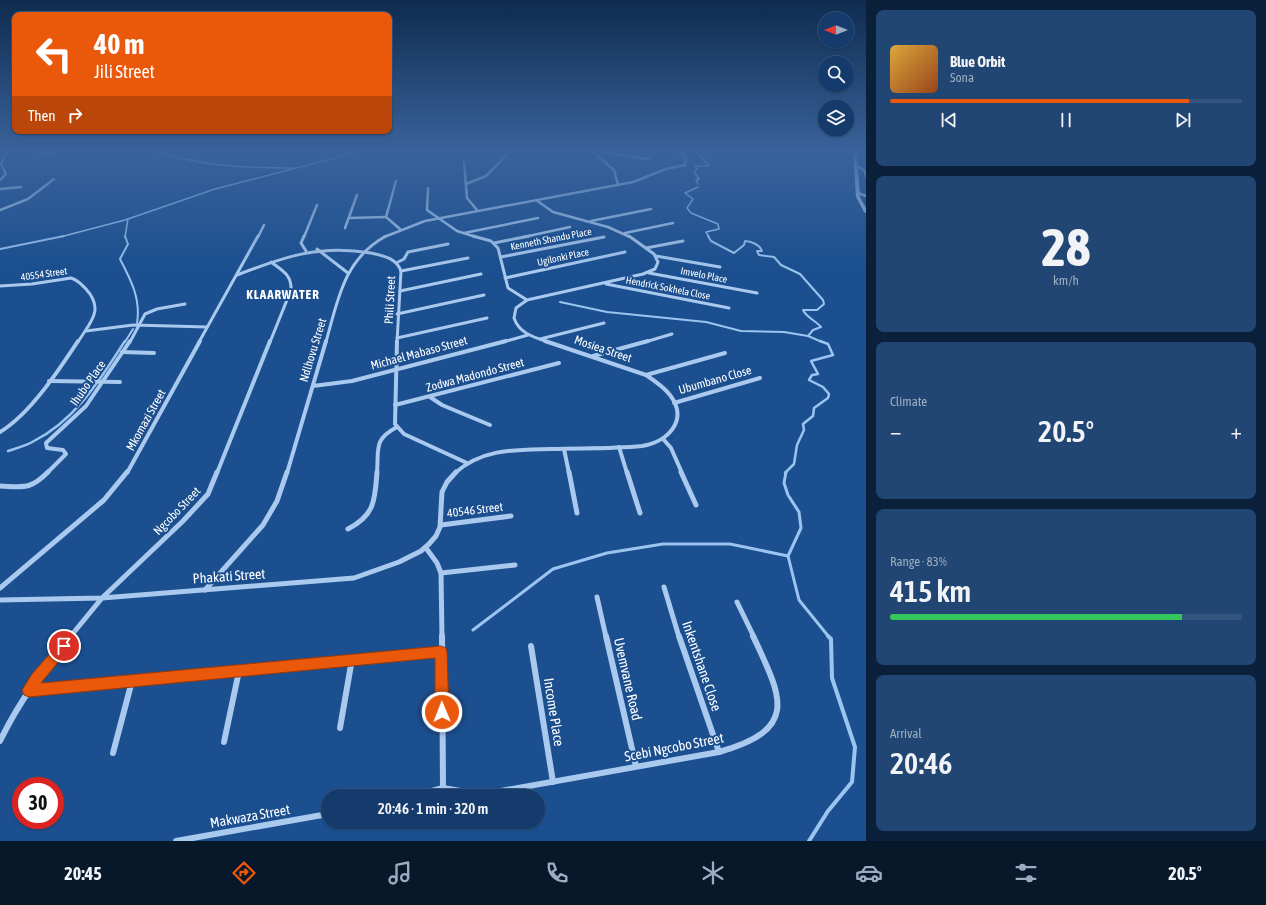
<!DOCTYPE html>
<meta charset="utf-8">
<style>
body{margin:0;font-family:"Asap Condensed",sans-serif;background:#214673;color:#f1f3f6;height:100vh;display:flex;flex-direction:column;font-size:15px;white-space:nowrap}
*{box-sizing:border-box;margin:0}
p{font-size:13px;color:#9dadc1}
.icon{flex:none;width:22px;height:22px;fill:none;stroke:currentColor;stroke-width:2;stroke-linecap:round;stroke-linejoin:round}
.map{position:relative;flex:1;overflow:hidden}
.panel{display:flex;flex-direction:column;gap:10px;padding:10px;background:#0b203b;width:400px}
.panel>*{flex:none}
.top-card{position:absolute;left:12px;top:12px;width:380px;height:122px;border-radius:8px;box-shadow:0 1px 3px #0004,0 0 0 1px #33557e;background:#ea580c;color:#fff;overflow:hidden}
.needle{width:26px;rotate:270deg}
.fabs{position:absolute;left:818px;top:12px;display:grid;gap:8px}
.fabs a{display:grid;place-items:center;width:36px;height:36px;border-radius:50%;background:#143b6b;box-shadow:0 1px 3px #0004,0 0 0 1px #33557e;font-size:20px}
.speed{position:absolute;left:12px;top:777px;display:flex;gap:8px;font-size:20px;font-weight:700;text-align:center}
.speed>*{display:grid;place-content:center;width:52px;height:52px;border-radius:50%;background:#143b6b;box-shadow:0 1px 3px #0004,0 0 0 1px #33557e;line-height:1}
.speed .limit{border:6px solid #d22;background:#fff;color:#111}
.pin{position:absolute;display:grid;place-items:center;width:34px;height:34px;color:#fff;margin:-17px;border:2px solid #fff;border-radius:50%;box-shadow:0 1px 4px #0007}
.me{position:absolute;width:44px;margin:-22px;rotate:359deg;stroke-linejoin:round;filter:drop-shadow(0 0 3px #0008)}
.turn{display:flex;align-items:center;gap:14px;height:84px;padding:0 16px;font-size:18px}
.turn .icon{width:52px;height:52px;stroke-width:2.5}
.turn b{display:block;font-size:28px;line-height:34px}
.then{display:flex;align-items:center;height:38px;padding:0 16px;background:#0003;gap:8px;font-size:15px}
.big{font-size:30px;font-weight:600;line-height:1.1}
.panel .card{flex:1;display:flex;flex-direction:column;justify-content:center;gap:6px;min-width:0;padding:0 14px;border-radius:8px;background:#214673}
.panel .dial{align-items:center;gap:0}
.dial b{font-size:52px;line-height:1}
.song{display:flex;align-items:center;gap:12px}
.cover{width:48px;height:48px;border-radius:6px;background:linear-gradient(135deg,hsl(40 70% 55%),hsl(20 70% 35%))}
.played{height:4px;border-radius:2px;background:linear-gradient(90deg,#ea580c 85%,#33557e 85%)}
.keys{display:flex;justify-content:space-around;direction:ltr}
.heat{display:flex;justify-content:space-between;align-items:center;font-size:22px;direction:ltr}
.charge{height:6px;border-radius:3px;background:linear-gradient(90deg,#34c759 83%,#33557e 0)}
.trip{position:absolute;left:321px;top:789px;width:224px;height:40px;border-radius:20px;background:#143b6b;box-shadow:0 1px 3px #0004,0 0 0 1px #33557e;font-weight:600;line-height:40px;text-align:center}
.tabs{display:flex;height:64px;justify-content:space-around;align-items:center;background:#08182b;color:#9dadc1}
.tabs .icon{width:28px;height:28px}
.tabs .selected{color:#ea580c}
.tabs b{font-size:18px;color:#f1f3f6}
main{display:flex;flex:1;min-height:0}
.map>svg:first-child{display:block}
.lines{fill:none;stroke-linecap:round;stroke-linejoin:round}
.stream-far4{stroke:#9cc4f0;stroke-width:1.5}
.stream-far3{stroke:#9cc4f0;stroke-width:2}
.stream-far2{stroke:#9cc4f0;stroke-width:2.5}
.stream-far1{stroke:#9cc4f0;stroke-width:3}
.stream{stroke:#9cc4f0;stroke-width:4}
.minor-far4{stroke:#a9c9ee;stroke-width:2.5}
.minor-far3{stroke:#a9c9ee;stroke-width:3}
.minor-far2{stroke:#a9c9ee;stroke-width:4}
.minor-far1{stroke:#a9c9ee;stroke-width:5}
.minor{stroke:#a9c9ee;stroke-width:6}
.tertiary{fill:#a9c9ee;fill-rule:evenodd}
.route{fill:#ea580c;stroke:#983908}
.labels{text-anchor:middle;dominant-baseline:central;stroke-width:4;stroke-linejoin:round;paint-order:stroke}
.far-street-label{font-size:10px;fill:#fff;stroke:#1b4f8f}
.street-label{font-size:12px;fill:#fff;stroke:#1b4f8f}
.far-district-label{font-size:13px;font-weight:bold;letter-spacing:1px;fill:#fff;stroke:#1b4f8f}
.near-street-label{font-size:14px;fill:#fff;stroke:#1b4f8f}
</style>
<main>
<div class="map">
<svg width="866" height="841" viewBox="0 0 866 841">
<rect width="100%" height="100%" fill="#1b4f8f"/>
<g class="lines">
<g class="stream-far4">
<path d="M157,152c45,14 89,16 136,16"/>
<polyline points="697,152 709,166 695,166 697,169 694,172 699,179 696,180 698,184"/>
<polyline points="698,187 685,193 693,199 687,208 691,213 718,224 719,229 706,232 709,237"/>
<polyline points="60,237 125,220 215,189 358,152"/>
<polyline points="125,237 128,219"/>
</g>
<g class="stream-far3">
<path d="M125,236l3,8 -8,15c11,21 21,40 17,64"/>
<path d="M708,236l3,5 23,12 10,-8 1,-4c6,0 15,4 17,10h-5l2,4 15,2 7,8 19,9 23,26 1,4 -7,6h-14c3,7 13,11 18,17l-8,3 -5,6 14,6"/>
<polyline points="0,249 64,236"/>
<polyline points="560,302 607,312 706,322 741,331 784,332 808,336"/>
<polyline points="125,342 133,329"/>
</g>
<g class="stream-far2">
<path d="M8,451c9,-3 18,-5 26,-10 42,-21 66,-62 91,-100"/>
<polyline points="785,473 794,464 797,445 804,430 803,424 813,416 814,408 828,398 829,394 823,387 809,380 812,375 818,374 811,361 833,355 828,344 820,341"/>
</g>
<g class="stream-far1">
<polyline points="786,472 784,483 788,495 799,512 801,528 788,556 799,600 829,637"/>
<polyline points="473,630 553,569 607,553 663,544 730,544 788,556"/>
</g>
<polyline class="stream" points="809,841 828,811 852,782 855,747 832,678 831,639 828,636"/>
<g class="minor-far4">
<polyline points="593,152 614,170 618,185"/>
<polyline points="602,152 649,159"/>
<polyline points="38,154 55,152"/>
<polyline points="464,162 467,198 477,210"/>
<polyline points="855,165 865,171 866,176"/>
<polyline points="0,180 6,174 1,164 6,152"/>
<polyline points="396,181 386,217 400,229"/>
<polyline points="466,184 486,176 510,152"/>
<polyline points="428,188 427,210 457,231 476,237"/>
<polyline points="0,189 21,187"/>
<polyline points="858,193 866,196"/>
<polyline points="536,200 553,212 608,227 630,237"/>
<polyline points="0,210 28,199 54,179"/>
<polyline points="349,218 386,217"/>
<polyline points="591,221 651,209"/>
<polyline points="345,228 357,195"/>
<polyline points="464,233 538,218"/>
<polyline points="625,233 673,223"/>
<polyline points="258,237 264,225"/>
<polyline points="304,237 317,205"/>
<polyline points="384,237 425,221 633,182 666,169 685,165 686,158 680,152"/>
<polyline points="524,237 570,227"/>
</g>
<g class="minor-far3">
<polyline points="304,236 301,243 306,251"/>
<polyline points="473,236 491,241 498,248 508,288 527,300"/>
<polyline points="494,243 529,236"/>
<polyline points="646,248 683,241"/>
<polyline points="317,249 348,273"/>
<polyline points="656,256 720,267"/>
<polyline points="501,257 604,237"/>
<polyline points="398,262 404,259 408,252 448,244"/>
<polyline points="401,271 468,258"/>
<polyline points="649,273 757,293"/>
<path d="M237,275c47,-18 83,-31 134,-22 13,3 25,5 30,18l-4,71"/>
<polyline points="505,278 625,252"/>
<polyline points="606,284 729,308"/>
<path d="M0,286l32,-2 39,-6c7,2 10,6 15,11 19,21 4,33 -8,53"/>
<polyline points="400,291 481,274"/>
<polyline points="397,314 484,295"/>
<polyline points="86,331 133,325 207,327"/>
<polyline points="397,338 487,318"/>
<polyline points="540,339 604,323"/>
<polyline points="130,342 145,314 157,309 185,304"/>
<polyline points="199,342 258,236"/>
<path d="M270,342l21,-52c1,-15 -9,-20 -20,-28"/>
<path d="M326,342c12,-43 18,-83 60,-106"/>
<polyline points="503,342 528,335"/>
<path d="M548,342c-15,-5 -29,-9 -34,-24l2,-10 11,-8 116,-26 12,-5 3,-7 -4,-8 -25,-18"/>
<polyline points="645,342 672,334"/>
</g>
<g class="minor-far2">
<polyline points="397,341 395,424 404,434 467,463"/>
<polyline points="122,352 154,353"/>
<polyline points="593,356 648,341"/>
<polyline points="646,375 725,353"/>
<polyline points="49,381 120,382"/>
<polyline points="313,386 352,381 506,341"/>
<polyline points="430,397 442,405 490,425"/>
<polyline points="674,403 760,378"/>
<polyline points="395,405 559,363"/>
<path d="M0,432c30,-18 59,-62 78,-91"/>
<polyline points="664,440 671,448 682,473"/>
<polyline points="619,447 627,473"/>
<polyline points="564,449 569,473"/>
<polyline points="47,473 66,454 63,450 47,448 46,443 86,406 130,341"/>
<polyline points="127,473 200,341"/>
<polyline points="217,473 270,341"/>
<polyline points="287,473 326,341"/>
<path d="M377,473c2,-25 -4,-33 20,-46"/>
<path d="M455,473c28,-25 61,-23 96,-24 30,-1 61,0 91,-3 26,-4 47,-26 28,-51 -6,-8 -15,-14 -24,-20l-101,-34"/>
</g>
<g class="minor-far1">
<polyline points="569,472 577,513"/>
<polyline points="627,472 640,513"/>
<polyline points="681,472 696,505"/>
<path d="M0,486c24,1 30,4 48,-14"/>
<polyline points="441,525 511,516"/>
<path d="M348,529c27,-14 27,-29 29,-57"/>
<polyline points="426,548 437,563 441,573 442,637"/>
<polyline points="441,573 515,565"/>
<polyline points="664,587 679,637"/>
<polyline points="0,588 104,500 127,472"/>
<polyline points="205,590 263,525 277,501 287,472"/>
<polyline points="597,597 606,637"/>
<polyline points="0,600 102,598 354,578 399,562 421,551 429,544 436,536 440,527 442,492 447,482 456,472"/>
<polyline points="737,602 754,637"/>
<polyline points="70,637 102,598 183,521 208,494 217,472"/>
</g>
<g class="minor">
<polyline points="442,636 443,788"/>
<polyline points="606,636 636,766"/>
<polyline points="679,636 719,752"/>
<polyline points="531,646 553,782"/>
<polyline points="29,690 441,652"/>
<polyline points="340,728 352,659"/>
<path d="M0,741c20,-41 42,-70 71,-105"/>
<polyline points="224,742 239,671"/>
<polyline points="113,753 132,681"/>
<path d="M413,796l30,-8 29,5h18l229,-41c81,-23 63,-54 34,-116"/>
<polyline points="176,841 328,814"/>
</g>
<polygon class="tertiary" points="853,152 857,152 860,197 866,208 866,213 864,212 856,197"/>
</g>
<linearGradient id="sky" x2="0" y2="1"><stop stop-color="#0f2b4f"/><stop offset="0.56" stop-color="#39639b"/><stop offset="1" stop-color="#39639b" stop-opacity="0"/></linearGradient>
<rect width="866" height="270" fill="url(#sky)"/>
<polygon class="route" points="64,640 69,642 71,646 69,649 41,683 441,646 446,648 447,652 449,712 447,717 442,719 437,717 435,712 435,658 29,697 24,695 22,690 32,674 60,642"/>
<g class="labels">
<g class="far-street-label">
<text transform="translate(551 239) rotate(-11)">Kenneth Shandu Place</text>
<text transform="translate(563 257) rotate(-12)">Ugilonki Place</text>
<text transform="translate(44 274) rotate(-8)">40554 Street</text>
<text transform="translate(704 275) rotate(11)">Imvelo Place</text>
<text transform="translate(668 288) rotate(11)">Hendrick Sokhela Close</text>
</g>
<g class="street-label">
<text transform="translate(390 300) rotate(-87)">Phili Street</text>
<text transform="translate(603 349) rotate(19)">Mosiea Street</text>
<text transform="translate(313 350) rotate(-73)">Ndlhovu Street</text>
<text transform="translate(419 353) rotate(-15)">Michael Mabaso Street</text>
<text transform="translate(475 375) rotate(-15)">Zodwa Madondo Street</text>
<text transform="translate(715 380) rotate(-16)">Ubumbano Close</text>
<text transform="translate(88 383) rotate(-55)">Ihubo Place</text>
<text transform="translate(146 420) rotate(-61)">Mkomazi Street</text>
<text transform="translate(475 510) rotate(-7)">40546 Street</text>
<text transform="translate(177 511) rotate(-46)">Ngcobo Street</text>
</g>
<g class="far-district-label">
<text x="283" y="294">KLAARWATER</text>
</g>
<g class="near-street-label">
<text transform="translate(229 576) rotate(-4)">Phakati Street</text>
<text transform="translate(702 666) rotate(71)">Inkentshane Close</text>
<text transform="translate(628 679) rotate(77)">Uvemvane Road</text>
<text transform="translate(554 712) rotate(81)">Income Place</text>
<text transform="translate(674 747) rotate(-11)">Scebi Ngcobo Street</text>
<text transform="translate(250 816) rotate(-10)">Makwaza Street</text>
</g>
</g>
</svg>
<div class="fabs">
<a><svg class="needle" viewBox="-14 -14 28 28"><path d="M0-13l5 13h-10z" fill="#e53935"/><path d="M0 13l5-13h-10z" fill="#9dadc1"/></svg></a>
<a><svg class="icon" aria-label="search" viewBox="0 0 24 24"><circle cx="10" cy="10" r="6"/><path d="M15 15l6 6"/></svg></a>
<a><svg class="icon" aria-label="layers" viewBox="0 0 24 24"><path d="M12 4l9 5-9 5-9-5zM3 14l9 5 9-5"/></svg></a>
</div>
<div class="speed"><div class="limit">30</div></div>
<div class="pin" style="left:64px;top:646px;background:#d93025"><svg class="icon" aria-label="arrive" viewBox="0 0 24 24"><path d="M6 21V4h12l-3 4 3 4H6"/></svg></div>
<svg class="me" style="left:442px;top:712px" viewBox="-20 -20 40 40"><circle r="17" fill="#ea580c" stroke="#fff" stroke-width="3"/><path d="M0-11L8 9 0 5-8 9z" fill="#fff"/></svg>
<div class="trip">20:46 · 1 min · 320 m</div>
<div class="top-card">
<div class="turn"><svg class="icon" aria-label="left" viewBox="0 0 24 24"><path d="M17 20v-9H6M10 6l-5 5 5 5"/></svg><div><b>40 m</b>Jili Street</div></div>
<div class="then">Then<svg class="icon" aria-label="right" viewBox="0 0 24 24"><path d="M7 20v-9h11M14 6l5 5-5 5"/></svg></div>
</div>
</div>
<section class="panel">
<div class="card">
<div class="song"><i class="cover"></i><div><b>Blue Orbit</b><p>Sona</p></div></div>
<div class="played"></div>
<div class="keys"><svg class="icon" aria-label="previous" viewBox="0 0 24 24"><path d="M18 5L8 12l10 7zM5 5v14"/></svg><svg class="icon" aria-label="pause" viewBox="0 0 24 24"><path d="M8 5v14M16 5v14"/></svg><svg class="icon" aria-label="next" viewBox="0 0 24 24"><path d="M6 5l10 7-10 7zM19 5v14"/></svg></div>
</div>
<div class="card dial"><b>28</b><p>km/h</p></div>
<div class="card"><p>Climate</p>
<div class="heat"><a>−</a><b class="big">20.5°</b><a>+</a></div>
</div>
<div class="card"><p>Range · 83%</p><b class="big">415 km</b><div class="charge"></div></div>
<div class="card"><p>Arrival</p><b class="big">20:46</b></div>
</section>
</main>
<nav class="tabs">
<b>20:45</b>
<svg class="icon selected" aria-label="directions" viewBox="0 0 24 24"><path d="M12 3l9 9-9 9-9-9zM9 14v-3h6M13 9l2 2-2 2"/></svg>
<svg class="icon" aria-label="music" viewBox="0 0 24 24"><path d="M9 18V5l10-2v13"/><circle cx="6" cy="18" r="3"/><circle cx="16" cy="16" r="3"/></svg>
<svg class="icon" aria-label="phone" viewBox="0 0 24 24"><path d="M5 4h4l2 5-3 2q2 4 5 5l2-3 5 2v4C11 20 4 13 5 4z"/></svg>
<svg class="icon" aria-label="climate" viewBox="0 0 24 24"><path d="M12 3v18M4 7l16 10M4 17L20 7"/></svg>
<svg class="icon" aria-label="car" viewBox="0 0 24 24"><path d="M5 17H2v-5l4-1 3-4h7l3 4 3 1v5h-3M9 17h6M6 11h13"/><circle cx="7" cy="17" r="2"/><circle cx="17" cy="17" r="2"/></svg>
<svg class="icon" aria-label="filters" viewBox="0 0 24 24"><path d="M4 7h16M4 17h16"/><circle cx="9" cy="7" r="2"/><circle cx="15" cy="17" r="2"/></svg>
<b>20.5°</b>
</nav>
